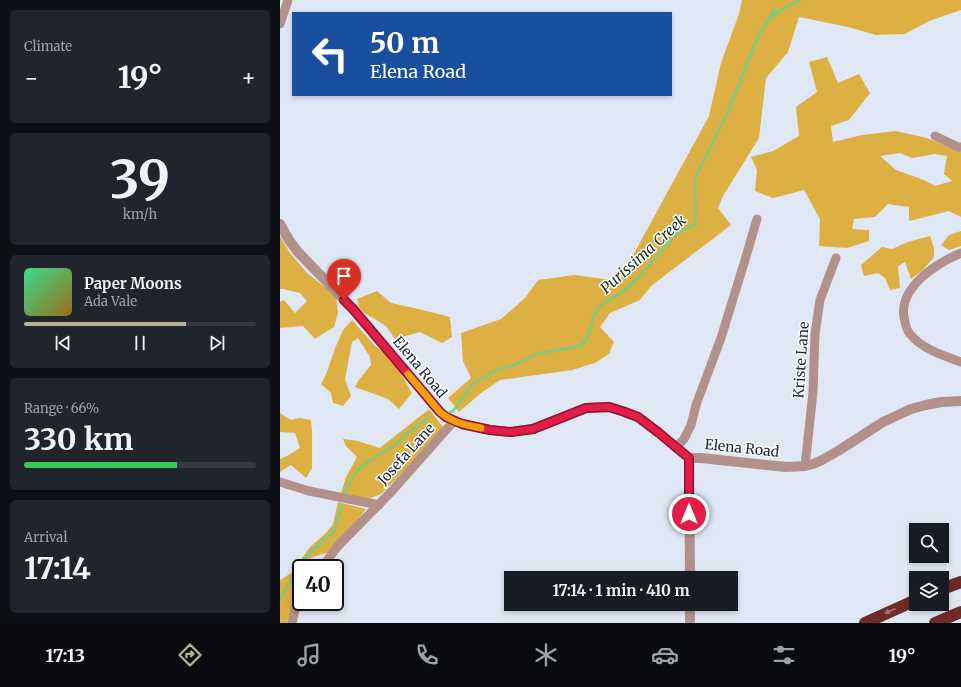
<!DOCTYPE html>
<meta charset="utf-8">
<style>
body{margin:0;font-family:Merriweather,serif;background:#20242c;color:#f1f3f6;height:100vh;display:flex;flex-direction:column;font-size:15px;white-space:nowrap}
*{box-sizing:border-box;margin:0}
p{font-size:13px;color:#9ea1a6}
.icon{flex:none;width:22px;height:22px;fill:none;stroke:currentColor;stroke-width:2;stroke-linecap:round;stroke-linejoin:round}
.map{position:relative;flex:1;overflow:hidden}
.sheet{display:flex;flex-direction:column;gap:10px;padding:10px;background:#0d0f14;width:280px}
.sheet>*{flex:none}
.guide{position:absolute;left:12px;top:12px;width:380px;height:84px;border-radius:0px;box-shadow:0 2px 6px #0003;background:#1a4fa0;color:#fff;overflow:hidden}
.controls{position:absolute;left:629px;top:523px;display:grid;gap:8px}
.controls a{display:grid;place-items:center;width:40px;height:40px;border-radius:0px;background:#171b24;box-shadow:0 2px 6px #0003;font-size:20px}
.speed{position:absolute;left:12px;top:559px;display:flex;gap:8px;font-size:20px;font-weight:700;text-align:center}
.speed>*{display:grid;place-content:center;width:52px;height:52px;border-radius:50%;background:#171b24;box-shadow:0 2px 6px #0003;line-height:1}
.speed .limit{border:2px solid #111;border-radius:6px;background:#fff;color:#111}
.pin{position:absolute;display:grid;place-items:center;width:34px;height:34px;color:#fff;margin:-41px -17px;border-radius:50% 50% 50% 0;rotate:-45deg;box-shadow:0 0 4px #0007}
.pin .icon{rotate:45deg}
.me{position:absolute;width:44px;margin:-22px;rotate:0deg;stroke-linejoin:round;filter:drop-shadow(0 0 3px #0008)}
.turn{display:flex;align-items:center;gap:14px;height:84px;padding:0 12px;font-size:18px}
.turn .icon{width:52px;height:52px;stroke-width:2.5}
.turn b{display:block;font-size:28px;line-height:34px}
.big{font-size:30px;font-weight:700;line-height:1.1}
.sheet .widget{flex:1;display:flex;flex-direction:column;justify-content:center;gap:6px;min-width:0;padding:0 14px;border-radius:6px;background:#20242c}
.sheet .dial{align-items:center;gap:0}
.dial b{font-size:52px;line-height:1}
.song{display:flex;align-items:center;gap:12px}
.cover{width:48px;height:48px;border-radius:6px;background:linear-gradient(135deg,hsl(150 70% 55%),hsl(40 70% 35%))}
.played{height:4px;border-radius:2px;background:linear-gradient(90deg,#b7af9b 70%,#363941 70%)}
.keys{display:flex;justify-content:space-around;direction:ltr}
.heat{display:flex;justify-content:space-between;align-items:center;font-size:22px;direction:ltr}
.charge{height:6px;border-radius:3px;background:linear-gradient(90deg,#34c759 66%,#363941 0)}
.trip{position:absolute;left:224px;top:571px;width:234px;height:40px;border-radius:0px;background:#171b24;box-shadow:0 2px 6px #0003;font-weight:700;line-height:40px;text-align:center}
.menu{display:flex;height:64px;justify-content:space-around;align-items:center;background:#090b0e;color:#9ea1a6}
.menu .icon{width:28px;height:28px}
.menu .current{color:#b7af9b}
.menu b{font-size:18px;color:#f1f3f6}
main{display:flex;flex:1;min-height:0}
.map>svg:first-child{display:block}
.green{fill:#ddb044;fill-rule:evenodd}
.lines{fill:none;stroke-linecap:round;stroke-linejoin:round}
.stream{stroke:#7bcd81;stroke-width:2.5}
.minor{stroke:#b3908c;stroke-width:9}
.tertiary{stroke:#b3908c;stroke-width:10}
.motorway{stroke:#6e2b27;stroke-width:12}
.oneway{fill:#a17573}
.route-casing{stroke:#92132f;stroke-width:10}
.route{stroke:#e11d48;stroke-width:7}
.slow{stroke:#f59e0b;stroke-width:7}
.labels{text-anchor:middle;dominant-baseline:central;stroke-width:3;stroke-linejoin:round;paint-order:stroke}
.street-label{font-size:14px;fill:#1b263f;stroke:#fff}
.water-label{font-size:15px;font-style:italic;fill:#113214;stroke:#fff}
</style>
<main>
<section class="sheet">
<div class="widget"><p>Climate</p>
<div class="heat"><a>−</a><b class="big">19°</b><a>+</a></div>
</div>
<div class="widget dial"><b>39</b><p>km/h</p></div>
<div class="widget">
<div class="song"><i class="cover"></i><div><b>Paper Moons</b><p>Ada Vale</p></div></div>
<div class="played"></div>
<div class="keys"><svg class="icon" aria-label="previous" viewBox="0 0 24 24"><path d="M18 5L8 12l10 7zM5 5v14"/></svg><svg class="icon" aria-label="pause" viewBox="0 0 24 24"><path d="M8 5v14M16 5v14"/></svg><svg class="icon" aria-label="next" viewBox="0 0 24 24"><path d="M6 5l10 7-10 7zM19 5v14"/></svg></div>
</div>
<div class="widget"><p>Range · 66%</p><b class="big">330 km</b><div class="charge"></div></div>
<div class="widget"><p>Arrival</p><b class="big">17:14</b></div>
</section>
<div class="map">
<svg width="681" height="623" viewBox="0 0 681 623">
<rect width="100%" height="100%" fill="#e1e8f5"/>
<g class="green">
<polygon points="462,0 681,0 681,10 649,21 625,34 596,35 568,27 519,17 508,52 486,78 479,138 443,196 438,208 451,225 371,286 360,300 330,313 320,327 334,342 329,354 315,363 292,370 220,380 201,393 179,412 168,398 191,378 183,361 181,333 221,319 245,298 258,280 294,275 339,281 429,116 441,63 459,14"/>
<path d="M547,57l11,26 21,-9 11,19 -21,27 -18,6 2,16 29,-7 34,-4 31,7 31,13h3v66l-12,-6 -40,10v-14l-21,-3 -13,13 -21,2 -2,10 17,1v11l-22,7 -28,-2 1,-27 -16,-29 -31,8 -18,-7 2,-21 -6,-13 22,-6 26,-15 -3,-29 21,-15 -8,-30zM620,153l12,5 23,-4 12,2 -3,18 8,7 -17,5 -11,-6 -28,-10 -16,-14z"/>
<polygon points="681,231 681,246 669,250 661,245 669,235"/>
<polygon points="0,236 10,253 27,273 56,296 58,313 54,327 35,339 23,326 0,328 0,302 4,300 15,313 27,301 20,293 3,289 0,289"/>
<polygon points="650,236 654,248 654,257 642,271 631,279 625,262 618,266 620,288 610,290 605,278 598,273 584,276 581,265 602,247 612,249 628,242"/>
<polygon points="97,291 111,303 143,310 170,317 172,337 162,343 140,332 115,339 106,326 80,310 77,299"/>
<polygon points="72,320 95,346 113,360 132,393 119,409 108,399 75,387 78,381 91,365 90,357 78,338 72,342 65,379 71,396 63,406 53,403 51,393 41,384 47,372 55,348 63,330"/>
<polygon points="149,409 163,427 152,443 101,494 86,500 61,493 66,477 77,457 66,446 63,439 78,441 100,448"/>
<polygon points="0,413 11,420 19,418 31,420 32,432 32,468 26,478 11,465 0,472 0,459 7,456 20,448 15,433 0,432"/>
<polygon points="58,502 86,509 54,551 36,556 27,560 28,568 21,568 21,589 15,600 7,623 0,623 0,580 13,572 29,548 46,533 53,524"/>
</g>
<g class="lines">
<g class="stream">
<polyline points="490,18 503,9 520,0"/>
<polyline points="166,414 173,411 180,402 190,387 197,381 219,369 235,365 256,354 300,346 306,340 311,327 314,316 320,306 340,294 362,274 395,235 415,224 416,201 415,195 415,180 417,175 449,109 460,82 477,39 495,8"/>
<polyline points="65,493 72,478 77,471 86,463 112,447 127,434 148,418"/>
<polyline points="0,599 23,559 54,531 62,505"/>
</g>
<g class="minor">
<polyline points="0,24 8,0"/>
<polyline points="655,136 678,147 681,147"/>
<path d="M681,253c-24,10 -62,34 -57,64 1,6 2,13 6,17 12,15 34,22 51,28"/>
<polyline points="396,448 404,439 411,425 416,405 441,338 465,260 477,219"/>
<polyline points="525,466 533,392 535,334 540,300 556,258"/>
<polyline points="0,482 29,491 99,505"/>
<polyline points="41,568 59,545 111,492 174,421"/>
<polyline points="12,623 15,610 21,594"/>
</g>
<g class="tertiary">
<polyline points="0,224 9,240 18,252 73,309 160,412 166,417 182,424 210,430 231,432 253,429 306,408 329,407 342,411 358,417 379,433 409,458 421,458 506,467 525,466 533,464 542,460 558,451 603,422 631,409 646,405 661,402 681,401"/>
<polyline points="409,458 410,578"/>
<polyline points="410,604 410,623"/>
</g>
<g class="motorway">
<polyline points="662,589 681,582"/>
<polyline points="585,623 636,600"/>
<polyline points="655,623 681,612"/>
</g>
</g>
<defs><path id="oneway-solid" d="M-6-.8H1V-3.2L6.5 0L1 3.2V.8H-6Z"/></defs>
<use class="oneway" href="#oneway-solid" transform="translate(610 611) rotate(155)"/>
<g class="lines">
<defs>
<polyline id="route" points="64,300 73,309 160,412 166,417 182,424 210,430 231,432 253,429 306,408 329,407 342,411 358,417 379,433 409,458 409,514"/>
</defs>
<use href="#route" class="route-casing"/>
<use href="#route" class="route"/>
<path class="slow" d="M128,374l32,38c13,11 25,13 41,16"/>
</g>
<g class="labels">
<g class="street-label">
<text transform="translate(521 360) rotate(-86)">Kriste Lane</text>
<text transform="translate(140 367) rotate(50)">Elena Road</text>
<text transform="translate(462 448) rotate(6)">Elena Road</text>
<text transform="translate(126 454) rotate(-48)">Josefa Lane</text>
</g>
<g class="water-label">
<text transform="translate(363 254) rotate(-42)">Purissima Creek</text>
</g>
</g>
</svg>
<div class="controls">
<a><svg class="icon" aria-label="search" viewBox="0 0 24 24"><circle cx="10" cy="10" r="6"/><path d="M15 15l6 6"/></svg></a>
<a><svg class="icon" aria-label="layers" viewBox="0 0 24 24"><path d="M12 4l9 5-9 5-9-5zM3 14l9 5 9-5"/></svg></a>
</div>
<div class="speed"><div class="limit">40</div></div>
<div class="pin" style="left:64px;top:300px;background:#d93025"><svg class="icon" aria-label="arrive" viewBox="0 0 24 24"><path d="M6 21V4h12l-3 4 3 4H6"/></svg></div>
<svg class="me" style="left:409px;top:514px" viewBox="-20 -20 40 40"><circle r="17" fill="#e11d48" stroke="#fff" stroke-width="3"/><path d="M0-11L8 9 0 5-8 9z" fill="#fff"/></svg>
<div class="trip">17:14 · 1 min · 410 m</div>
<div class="guide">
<div class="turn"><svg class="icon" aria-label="left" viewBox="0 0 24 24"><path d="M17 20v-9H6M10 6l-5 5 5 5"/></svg><div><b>50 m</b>Elena Road</div></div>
</div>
</div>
</main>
<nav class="menu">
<b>17:13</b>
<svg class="icon current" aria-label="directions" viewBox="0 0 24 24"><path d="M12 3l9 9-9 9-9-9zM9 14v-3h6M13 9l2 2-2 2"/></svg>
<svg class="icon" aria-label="music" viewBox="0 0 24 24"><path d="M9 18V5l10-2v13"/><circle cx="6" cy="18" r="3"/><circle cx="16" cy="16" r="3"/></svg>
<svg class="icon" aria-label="phone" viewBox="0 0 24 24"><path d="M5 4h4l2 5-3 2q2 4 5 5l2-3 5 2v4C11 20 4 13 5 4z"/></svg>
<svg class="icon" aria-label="climate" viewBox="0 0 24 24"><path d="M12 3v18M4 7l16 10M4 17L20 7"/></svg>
<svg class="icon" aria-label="car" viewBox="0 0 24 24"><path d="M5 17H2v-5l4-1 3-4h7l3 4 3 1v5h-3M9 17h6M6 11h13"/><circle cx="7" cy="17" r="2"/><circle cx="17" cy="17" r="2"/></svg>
<svg class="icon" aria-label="filters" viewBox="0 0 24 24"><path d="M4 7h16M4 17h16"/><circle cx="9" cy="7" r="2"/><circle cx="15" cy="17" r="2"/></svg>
<b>19°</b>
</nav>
